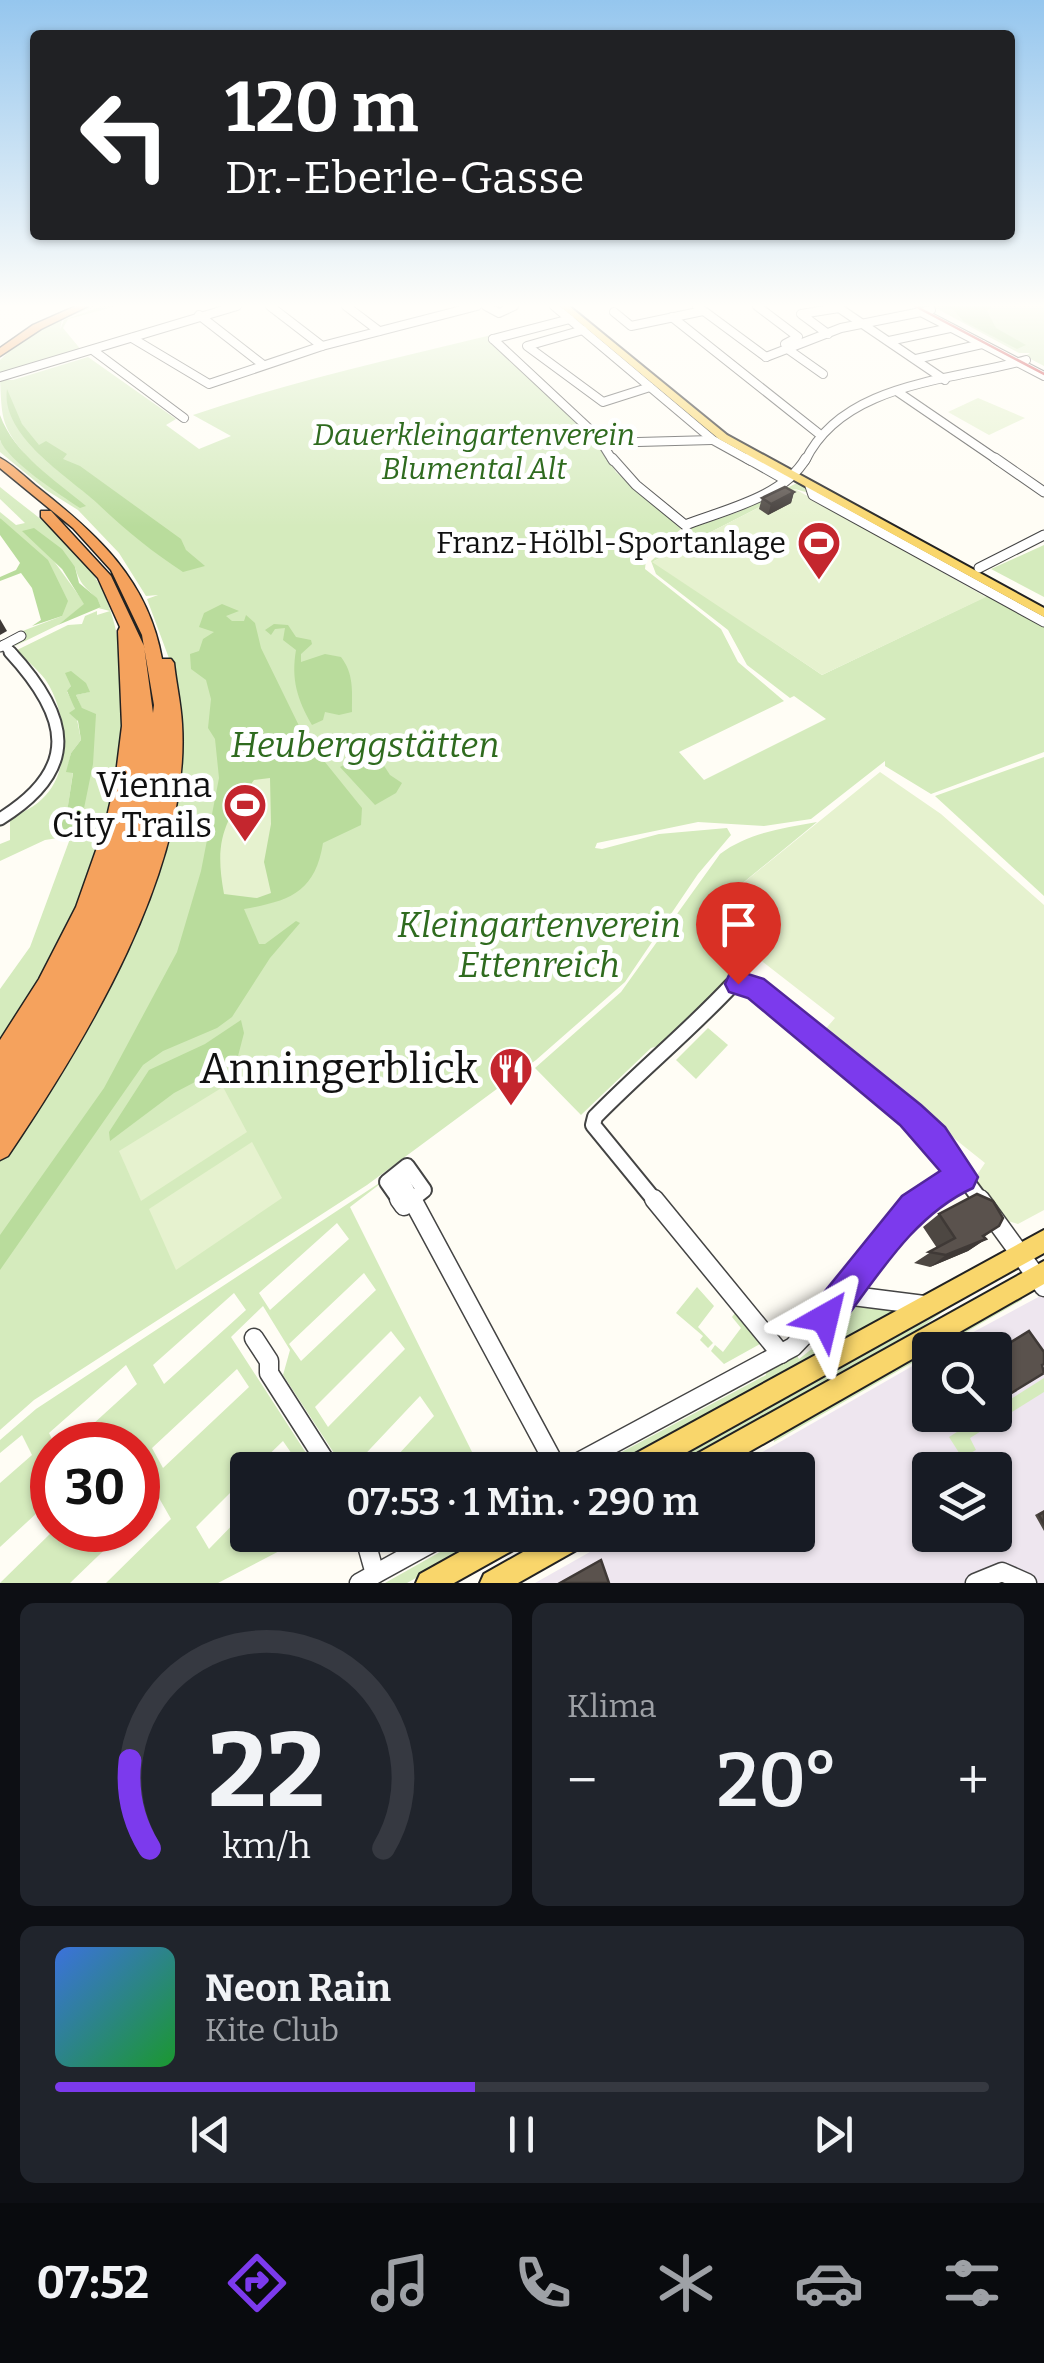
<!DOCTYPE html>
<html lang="de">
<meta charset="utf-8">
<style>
body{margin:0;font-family:Bitter,serif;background:#20242c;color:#f1f3f6;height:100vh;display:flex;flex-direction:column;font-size:38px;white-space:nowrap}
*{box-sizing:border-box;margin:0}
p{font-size:32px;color:#9ea1a6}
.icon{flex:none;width:55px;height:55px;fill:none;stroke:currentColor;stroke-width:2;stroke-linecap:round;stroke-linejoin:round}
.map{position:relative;height:1583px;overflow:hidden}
.panel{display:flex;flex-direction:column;gap:20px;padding:20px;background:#0d0f14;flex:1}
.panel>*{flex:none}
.hud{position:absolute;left:30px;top:30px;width:985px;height:210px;border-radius:10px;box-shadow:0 2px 8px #0004;background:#202124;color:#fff;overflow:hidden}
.controls{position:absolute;left:912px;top:1332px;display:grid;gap:20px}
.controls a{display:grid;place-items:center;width:100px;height:100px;border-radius:10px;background:#171b24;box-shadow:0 2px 8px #0004;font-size:50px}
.speed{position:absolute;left:30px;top:1422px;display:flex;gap:20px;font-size:50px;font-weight:700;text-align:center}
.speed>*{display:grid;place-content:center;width:130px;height:130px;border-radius:50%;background:#171b24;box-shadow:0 2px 8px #0004;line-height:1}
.speed .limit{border:15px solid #d22;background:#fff;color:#111}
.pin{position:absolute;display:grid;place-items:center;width:85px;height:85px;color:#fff;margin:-102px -42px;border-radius:50% 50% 50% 0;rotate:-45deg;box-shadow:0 0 10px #0007}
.pin .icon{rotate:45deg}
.me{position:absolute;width:110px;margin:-55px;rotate:37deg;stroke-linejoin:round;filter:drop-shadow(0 0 8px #0008)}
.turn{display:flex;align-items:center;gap:35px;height:210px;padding:0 30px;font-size:45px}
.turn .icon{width:130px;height:130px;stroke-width:2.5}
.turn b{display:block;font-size:70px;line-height:85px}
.big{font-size:75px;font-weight:600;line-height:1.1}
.panel .tile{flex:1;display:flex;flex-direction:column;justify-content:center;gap:15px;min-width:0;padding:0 35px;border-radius:15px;background:#20242c}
.panel .dial{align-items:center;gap:0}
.dial svg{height:260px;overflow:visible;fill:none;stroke:#363941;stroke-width:7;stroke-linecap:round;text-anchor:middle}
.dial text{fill:#f1f3f6;stroke:none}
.song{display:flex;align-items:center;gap:30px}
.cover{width:120px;height:120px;border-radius:15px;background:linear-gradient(135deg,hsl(220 70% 55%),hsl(130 70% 35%))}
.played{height:10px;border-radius:5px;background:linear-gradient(90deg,#7c3aed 45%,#363941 45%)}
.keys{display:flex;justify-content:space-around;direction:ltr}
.heat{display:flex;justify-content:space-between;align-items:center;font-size:55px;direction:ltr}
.panel .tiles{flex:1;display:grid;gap:20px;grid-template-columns:1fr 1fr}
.tile:last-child{grid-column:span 2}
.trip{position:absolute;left:230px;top:1452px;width:585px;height:100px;border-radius:10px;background:#171b24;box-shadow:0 2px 8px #0004;font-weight:600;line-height:100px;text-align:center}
.dock{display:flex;height:160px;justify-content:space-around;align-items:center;background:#090b0e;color:#9ea1a6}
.dock .icon{width:70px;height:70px}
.dock .selected{color:#7c3aed}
.dock b{font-size:45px;color:#f1f3f6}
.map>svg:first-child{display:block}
.industrial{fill:#eee6ef;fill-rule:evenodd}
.green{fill:#d5ebbd;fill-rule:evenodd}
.forest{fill:#b9dc9c}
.pitch{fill:#e6f2cf}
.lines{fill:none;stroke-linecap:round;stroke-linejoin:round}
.minor-far4-casing{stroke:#444;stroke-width:10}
.minor-far3-casing{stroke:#444;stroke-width:11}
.minor-far2-casing{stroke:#444;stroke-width:15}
.minor-far1-casing{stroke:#444;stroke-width:18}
.minor-casing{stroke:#444;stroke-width:21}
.major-casing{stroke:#222;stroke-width:4}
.highway-casing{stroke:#222;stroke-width:3}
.minor-far4{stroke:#fff;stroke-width:8}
.minor-far3{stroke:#fff;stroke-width:9}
.minor-far2{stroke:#fff;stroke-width:11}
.minor-far1{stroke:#fff;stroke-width:14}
.minor{stroke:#fff;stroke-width:18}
.major{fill:#f9d66b;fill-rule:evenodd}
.highway{fill:#f5a25d;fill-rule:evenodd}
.tram{stroke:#c4262e;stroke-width:2.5}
.wall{fill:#4d4742}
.shaded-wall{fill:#3f3936}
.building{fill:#5a524d;stroke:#3f3936;stroke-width:2.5}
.route{fill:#7c3aed;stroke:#51269a;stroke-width:2.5}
.labels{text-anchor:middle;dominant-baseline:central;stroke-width:10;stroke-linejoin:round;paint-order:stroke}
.far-park-label{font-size:30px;font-style:italic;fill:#2f6b1f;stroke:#fff}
.far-poi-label{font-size:30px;fill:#111;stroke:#fff;text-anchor:end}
.park-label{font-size:35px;font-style:italic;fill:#2f6b1f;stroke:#fff}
.poi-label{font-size:35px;fill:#111;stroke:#fff;text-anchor:end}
.near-poi-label{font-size:42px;fill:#111;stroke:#fff;text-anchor:end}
</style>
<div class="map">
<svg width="1044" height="1583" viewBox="0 0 1044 1583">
<rect width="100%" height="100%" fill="#fffdf5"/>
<path class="industrial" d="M1044,1294v289h-509l85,-48h178v-65h-67l199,-114v59h65v-65h-55zM930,1470h65v65h-65z"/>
<g class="green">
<path d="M97,306l-35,13 -2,11 4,-10 38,-14h15l-49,13 -5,9 19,23 -82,24v-15c24,-23 63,-51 97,-54z"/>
<polygon points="932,306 1044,306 1044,366 1025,356 1030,353 1019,353"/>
<path d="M564,317l-75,22 106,100 21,33 65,57 -35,30 -1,10 76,60 17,33 46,39 -105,51 25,28 122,-61 -32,-23 -4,2 -43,-33 -19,-35 -72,-56 -5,-13 35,-31 52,-18 61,-30 7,4 3,7 -14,-4 -141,72 168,114 167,-80 55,32v125l-113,42 -46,-28v-5l-74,58 -47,7 -66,-4 -101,21 -2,5 7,1 57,-15 68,-6 4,7 -33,39 -73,108 -89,78 -169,125 -333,215 -34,30v-271l180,-434 -3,-45 -30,-81 11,-4 -12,1 -27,-43 -41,-43 -32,-20 -46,-38v-11l24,12c-24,-28 -22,-39 -24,-73h13l75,-23 88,62 -10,6 33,24 32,-13 -38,-21c120,-41 247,-66 371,-98z"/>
<path d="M0,487c29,24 63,46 86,77 26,34 33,72 37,114 2,17 6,36 4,54 -9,116 -71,218 -127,317v-60l30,-42 41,-111 -26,4 -45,21v-17l10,-4v-19l-10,6v-4c14,-7 31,-13 42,-24 31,-28 25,-88 3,-120 -8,-10 -19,-19 -28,-29l51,-25 14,-1 3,-8 12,-5v4l13,-4 -12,-3 3,-1c-7,-18 -19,-14 -26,-40l-24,-10 34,47 -27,21 -43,21 5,-14 42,-16 -62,-98v-6l16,13 9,-2 -25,-24zM71,686l18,6 -13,3 6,14 -2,119 -25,-15h12l6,-41h-6l4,-19 10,-13 -7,-36 -7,-12z"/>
<polygon points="1044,545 1044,597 991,569"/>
<polygon points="1044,757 1044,896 935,796"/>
<path d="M817,822l-84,69 43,34 -25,26 4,4 -90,89 -14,4 -70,67 -46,-47 86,-76 99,-138c28,-21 63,-26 97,-32z"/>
<polygon points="708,1028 728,1045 696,1079 676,1060"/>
<path d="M393,1174l-43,33 131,263h-22l-4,-11 -20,11h-51l50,-54 -14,-20 -66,70 2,4h-11l-62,-95 7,-25 -27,-44 -32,31 86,133h-31l10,-10 -13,-19 -30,29h-5l-1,6 -51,51 13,22 38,-39 1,25h62l-92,48h-112l65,-64 -12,-21 -21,20v-73h-68l67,-61 -11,-19 -77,68 6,12 -3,54 -52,48v-64l32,-28 -10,-20 -22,18v-13l36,-31zM337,1223l12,16 -79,71 -11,-17zM364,1273l12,17 -75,71 -12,-17zM234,1293l12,17 -82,74 -11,-19zM391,1331l14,18 -77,78 -13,-20zM237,1369l12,18 -86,81 -11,-20z"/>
<polygon points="1006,1270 1009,1274 951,1306 904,1340 675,1470 649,1470"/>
<polygon points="697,1287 714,1306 698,1327 713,1343 708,1348 700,1340 703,1336 676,1313"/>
<polygon points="1022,1293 1022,1300 774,1442 774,1434"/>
<polygon points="850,1302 894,1310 611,1470 588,1470 766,1375 766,1369 795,1352 799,1359 823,1340 818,1333"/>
<polygon points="735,1313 760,1344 724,1364 711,1351 715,1345 723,1352 741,1328 732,1317"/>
<polygon points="1044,1378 1044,1392 970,1438 976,1450 967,1455 976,1470 970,1470 949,1437 984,1415 995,1415 995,1409"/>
<polygon points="54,1530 125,1530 70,1583 0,1583"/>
<polygon points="470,1535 494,1535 407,1583 385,1583"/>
</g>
<g class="forest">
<polygon points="936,306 993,306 987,311 996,328 1026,345 1017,349 963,321 953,309"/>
<path d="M7,389l15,35 17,21 7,-4 21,13 -4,5 17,7 101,73 5,11 19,16 -22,6c-32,-21 -59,-43 -86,-69 -27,-25 -97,-67 -90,-114z"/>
<path d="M0,415c14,39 55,65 86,91l-6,2c-21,-14 -72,-47 -80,-68 0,-6 0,-18 0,-25z"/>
<polygon points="0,518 48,560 68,601 62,616 32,626 41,620 32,588 21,573 0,581 0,577 16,570 20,563 0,535"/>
<polygon points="34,528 62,549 75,567 79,583 97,598 101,607 58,625 84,604 62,569 22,531"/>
<path d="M222,604l17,7 -13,5 6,5h12l2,-6 9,8 6,25 43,88 58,72 -1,17 -38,18c-8,50 -34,58 -79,66l15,35h6l31,-23 4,2 -30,35 -38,59 -15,11 -54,23 -20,14 -143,205v-35l104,-147 73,-136 24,-81 18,-93 -4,-39 -7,-11 3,-29 -5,-19 -15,-11 -1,-15 9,-3 4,-12 11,-7 -15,-5 5,-14z"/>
<path d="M274,624l14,1 8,12 15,3 1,4 -11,10v8l24,-8 16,3c13,17 11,34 11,55l-13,3 -14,-3 -2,8 -11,5c-15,-26 -21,-46 -16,-75l-13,-10 2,-12 -10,1 -4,6 -6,-5z"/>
<polygon points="71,671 86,683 90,692 76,695 82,708 96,714 93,764 80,828 65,831 54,825 54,813 67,812 73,773 66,772 71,753 81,740 78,721 69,713 75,709 67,691 71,686 65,673"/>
<polygon points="349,750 377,755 390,775 402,783 396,793 375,805 340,767 351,761"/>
<polygon points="241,1020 244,1033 237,1060 174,1093 110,1141 109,1132 149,1070 205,1044"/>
</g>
<g class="pitch">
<polygon points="978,398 1025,418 989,435 948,412"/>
<polygon points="795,489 986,597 822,675 652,562"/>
<polygon points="880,772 941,814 1044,905 1044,1210 1018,1224 1005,1220 975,1178 985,1163 822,1033 835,1018 750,952 776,925 732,892"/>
<path d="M270,778l1,46 -7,38 7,31 -14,5 -33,-4c-10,-54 0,-72 30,-114z"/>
<polygon points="223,1087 247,1132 141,1201 119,1151"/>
<polygon points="252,1142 282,1198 176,1270 149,1209"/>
</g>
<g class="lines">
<defs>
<g id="minor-far4">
<polyline points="270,306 322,346"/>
<polyline points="346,306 379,331"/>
<polyline points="486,306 499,313 514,306"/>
<polyline points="554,306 713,440 751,461"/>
<polyline points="697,306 766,357"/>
<polyline points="757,306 798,337 785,344"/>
<polyline points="919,311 1044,376"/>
<polyline points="614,312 631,326 703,311"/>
<polyline points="199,315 262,364"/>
<polyline points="672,317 818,433"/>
<polyline points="583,330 527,346 603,402 650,387"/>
<polyline points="828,334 801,314 839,308 945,380"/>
<polyline points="132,338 209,384 322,346 477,306"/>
<polyline points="493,339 598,437 613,461"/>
<polyline points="493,339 570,319"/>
<polyline points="889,341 950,328"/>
<polyline points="789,350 823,374"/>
<polyline points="94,351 184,418"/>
<polyline points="766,357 841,328 931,310"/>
<polyline points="916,359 982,344"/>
<polyline points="0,377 237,306"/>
<polyline points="898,392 999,461"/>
<polyline points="601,443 712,440"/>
<path d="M805,461c38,-79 146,-80 221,-101"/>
</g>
<g id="minor-far3">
<path d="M612,458l24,27 49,40c39,-15 99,-28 121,-67"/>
<polyline points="747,458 784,479"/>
<polyline points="995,458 1044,492"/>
<polyline points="810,486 813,495 1044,622"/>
<polyline points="979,568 1044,535"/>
<polyline points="4,645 21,636"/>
<polyline points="0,647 4,645 13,654"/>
</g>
<path id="minor-far2" d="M0,819c81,-50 70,-102 10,-167"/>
<g id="minor-far1">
<polyline points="400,1177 413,1202"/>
<polyline points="401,1202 387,1182 407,1166 424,1190 409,1202"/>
<path d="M656,1202l-63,-77 2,-8c45,-46 93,-85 137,-132l23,2 180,151 47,64"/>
<polyline points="922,1202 963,1177"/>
</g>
<g id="minor">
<polyline points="399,1199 404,1206 412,1199"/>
<polyline points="412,1199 558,1470"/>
<polyline points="654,1199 781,1354"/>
<polyline points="980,1199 1044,1287"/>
<polyline points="840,1299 853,1296 924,1305"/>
<polyline points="254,1338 269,1361 269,1373 331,1470"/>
<polyline points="564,1470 793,1347 835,1303 891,1231 925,1199"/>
<polyline points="364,1535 375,1574"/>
<polyline points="359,1583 446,1535"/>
<polyline points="975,1583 1002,1572 1027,1583"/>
</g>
<g id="major">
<polygon points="560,306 569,306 727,435 1044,608 1044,617 719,439"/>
<polygon points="1044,1230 1044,1253 655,1470 619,1470 622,1461"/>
<polygon points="1044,1261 1044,1284 717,1470 681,1470 684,1461"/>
<polygon points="490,1535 528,1535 524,1544 454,1583 416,1583 420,1574"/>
<polygon points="553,1535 591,1535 587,1544 518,1583 480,1583 484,1574"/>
</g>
<g id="highway">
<polygon points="76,306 88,306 41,329 0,356 0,348 33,325"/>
<path d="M0,458c13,7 25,19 37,29 60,47 111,93 125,172h9l3,4c2,20 7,40 8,61 9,145 -96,316 -174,432l-8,4v-120l39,-61 37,-72 29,-82 10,-43 7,-56 -4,-95 2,-4 -22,-49 -57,-61v-6h10l60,65 33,70 9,67 1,-8 -12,-70 -31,-65 -38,-42 -73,-60z"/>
</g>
</defs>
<use href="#minor-far4" class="minor-far4-casing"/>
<use href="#minor-far3" class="minor-far3-casing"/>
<use href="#minor-far2" class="minor-far2-casing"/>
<use href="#minor-far1" class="minor-far1-casing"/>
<use href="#minor" class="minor-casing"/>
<use href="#major" class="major-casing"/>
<use href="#highway" class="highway-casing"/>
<use href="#minor-far4" class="minor-far4"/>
<use href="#minor-far3" class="minor-far3"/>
<use href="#minor-far2" class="minor-far2"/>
<use href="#minor-far1" class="minor-far1"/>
<use href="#minor" class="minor"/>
<use href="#major" class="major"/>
<use href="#highway" class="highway"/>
<polyline class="tram" points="915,306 1044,374"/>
</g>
<g class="wall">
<polygon points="794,492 791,503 768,515 759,509 762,498"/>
<polygon points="939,1214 999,1226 984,1237 986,1239 968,1251 930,1267 914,1263 937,1248 923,1227"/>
<polygon points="1029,1331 995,1403 995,1350"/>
<polygon points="1044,1510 1044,1531 1035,1515"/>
</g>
<g class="shaded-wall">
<polygon points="794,492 791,503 768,515 771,504"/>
<polygon points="0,619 7,631 0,635"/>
<polygon points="986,1239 968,1251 930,1267 946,1255"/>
</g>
<g class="building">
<polygon points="785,487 794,492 771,504 762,498"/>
<polygon points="977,1194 993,1201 1003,1218 999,1226 983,1236 986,1239 946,1255 929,1252 955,1238 939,1214"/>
<polygon points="1029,1331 1044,1352 1044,1364 1042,1365 1044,1373 995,1403 995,1352"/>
<polygon points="1044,1512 1044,1524 1039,1515"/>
<polygon points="601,1560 609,1583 560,1583"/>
</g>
<linearGradient id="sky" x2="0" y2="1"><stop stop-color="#95c6ee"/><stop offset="0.58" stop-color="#fffefa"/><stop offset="1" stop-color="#fffefa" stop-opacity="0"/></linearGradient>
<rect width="1044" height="527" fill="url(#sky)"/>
<path class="route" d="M738,971l26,8 157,126 24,22 33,50 -5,11c-61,28 -96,90 -136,142l-12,5 -12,-5 -5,-12 5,-12 89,-110 38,-25 -40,-46 -152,-127 -19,-6 -4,-8 4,-9z"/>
<defs>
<symbol id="stadium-pin" viewBox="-11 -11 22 30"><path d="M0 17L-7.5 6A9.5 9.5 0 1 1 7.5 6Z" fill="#c4262e" stroke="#fff"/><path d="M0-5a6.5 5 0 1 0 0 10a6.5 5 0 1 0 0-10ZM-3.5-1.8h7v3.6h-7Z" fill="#fff"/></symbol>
<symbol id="restaurant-pin" viewBox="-11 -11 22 30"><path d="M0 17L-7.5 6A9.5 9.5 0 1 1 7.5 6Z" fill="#c4262e" stroke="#fff"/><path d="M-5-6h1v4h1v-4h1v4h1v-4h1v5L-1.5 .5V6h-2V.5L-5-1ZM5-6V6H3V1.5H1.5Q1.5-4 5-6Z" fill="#fff"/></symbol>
</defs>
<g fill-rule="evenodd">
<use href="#stadium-pin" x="794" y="518" width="50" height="68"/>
<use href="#stadium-pin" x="220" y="780" width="50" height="68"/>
<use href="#restaurant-pin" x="486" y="1044" width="50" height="68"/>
</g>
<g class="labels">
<g class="far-park-label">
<text x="474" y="435">Dauerkleingartenverein<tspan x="474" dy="34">Blumental Alt</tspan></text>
</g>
<g class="far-poi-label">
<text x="786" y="543">Franz-Hölbl-Sportanlage</text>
</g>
<g class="park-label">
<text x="365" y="745">Heuberggstätten</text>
<text x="539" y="925">Kleingartenverein<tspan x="539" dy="40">Ettenreich</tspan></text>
</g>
<g class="poi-label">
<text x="212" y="785">Vienna<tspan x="212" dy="40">City Trails</tspan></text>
</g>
<g class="near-poi-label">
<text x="478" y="1069">Anningerblick</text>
</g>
</g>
</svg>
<div class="controls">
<a><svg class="icon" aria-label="search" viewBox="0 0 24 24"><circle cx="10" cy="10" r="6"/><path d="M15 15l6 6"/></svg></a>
<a><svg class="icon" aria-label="layers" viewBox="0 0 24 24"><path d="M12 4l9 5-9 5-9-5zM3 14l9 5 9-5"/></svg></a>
</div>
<div class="speed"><div class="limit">30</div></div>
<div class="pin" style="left:738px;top:984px;background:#d93025"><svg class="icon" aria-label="arrive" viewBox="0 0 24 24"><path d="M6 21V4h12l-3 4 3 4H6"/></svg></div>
<svg class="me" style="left:825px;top:1318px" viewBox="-20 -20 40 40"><path d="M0-17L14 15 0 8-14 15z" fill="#7c3aed" stroke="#fff" stroke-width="4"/></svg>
<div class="trip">07:53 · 1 Min. · 290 m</div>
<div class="hud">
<div class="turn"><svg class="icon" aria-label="left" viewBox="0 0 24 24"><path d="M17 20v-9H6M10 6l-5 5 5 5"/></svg><div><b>120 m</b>Dr.-Eberle-Gasse</div></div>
</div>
</div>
<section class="panel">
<div class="tiles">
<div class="tile dial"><svg viewBox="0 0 100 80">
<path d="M14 69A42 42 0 1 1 86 69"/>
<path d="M14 69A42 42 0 0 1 8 42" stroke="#7c3aed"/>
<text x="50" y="56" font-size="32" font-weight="700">22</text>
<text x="50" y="72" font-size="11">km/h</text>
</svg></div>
<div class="tile"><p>Klima</p>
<div class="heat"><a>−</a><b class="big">20°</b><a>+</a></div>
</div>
<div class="tile">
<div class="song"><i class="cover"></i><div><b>Neon Rain</b><p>Kite Club</p></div></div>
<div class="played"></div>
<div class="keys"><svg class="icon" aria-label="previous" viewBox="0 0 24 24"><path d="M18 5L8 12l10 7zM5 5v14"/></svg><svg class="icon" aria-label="pause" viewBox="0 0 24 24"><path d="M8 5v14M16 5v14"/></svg><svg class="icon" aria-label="next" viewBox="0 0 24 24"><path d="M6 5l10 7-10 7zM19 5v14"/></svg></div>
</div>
</div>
</section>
<nav class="dock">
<b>07:52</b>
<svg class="icon selected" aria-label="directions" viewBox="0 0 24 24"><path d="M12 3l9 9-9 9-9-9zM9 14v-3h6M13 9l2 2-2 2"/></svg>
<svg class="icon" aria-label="music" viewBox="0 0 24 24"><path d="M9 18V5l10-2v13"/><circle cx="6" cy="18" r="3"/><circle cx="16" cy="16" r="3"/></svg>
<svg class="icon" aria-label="phone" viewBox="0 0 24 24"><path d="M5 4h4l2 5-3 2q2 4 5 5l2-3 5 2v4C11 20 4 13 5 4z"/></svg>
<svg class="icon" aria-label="climate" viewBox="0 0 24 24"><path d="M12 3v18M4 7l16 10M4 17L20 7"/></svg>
<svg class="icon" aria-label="car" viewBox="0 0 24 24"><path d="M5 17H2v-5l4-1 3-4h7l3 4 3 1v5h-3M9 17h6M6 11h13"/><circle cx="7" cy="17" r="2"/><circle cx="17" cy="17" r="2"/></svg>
<svg class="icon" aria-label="filters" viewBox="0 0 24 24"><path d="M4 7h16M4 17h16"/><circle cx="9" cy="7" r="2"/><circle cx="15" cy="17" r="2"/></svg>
</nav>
